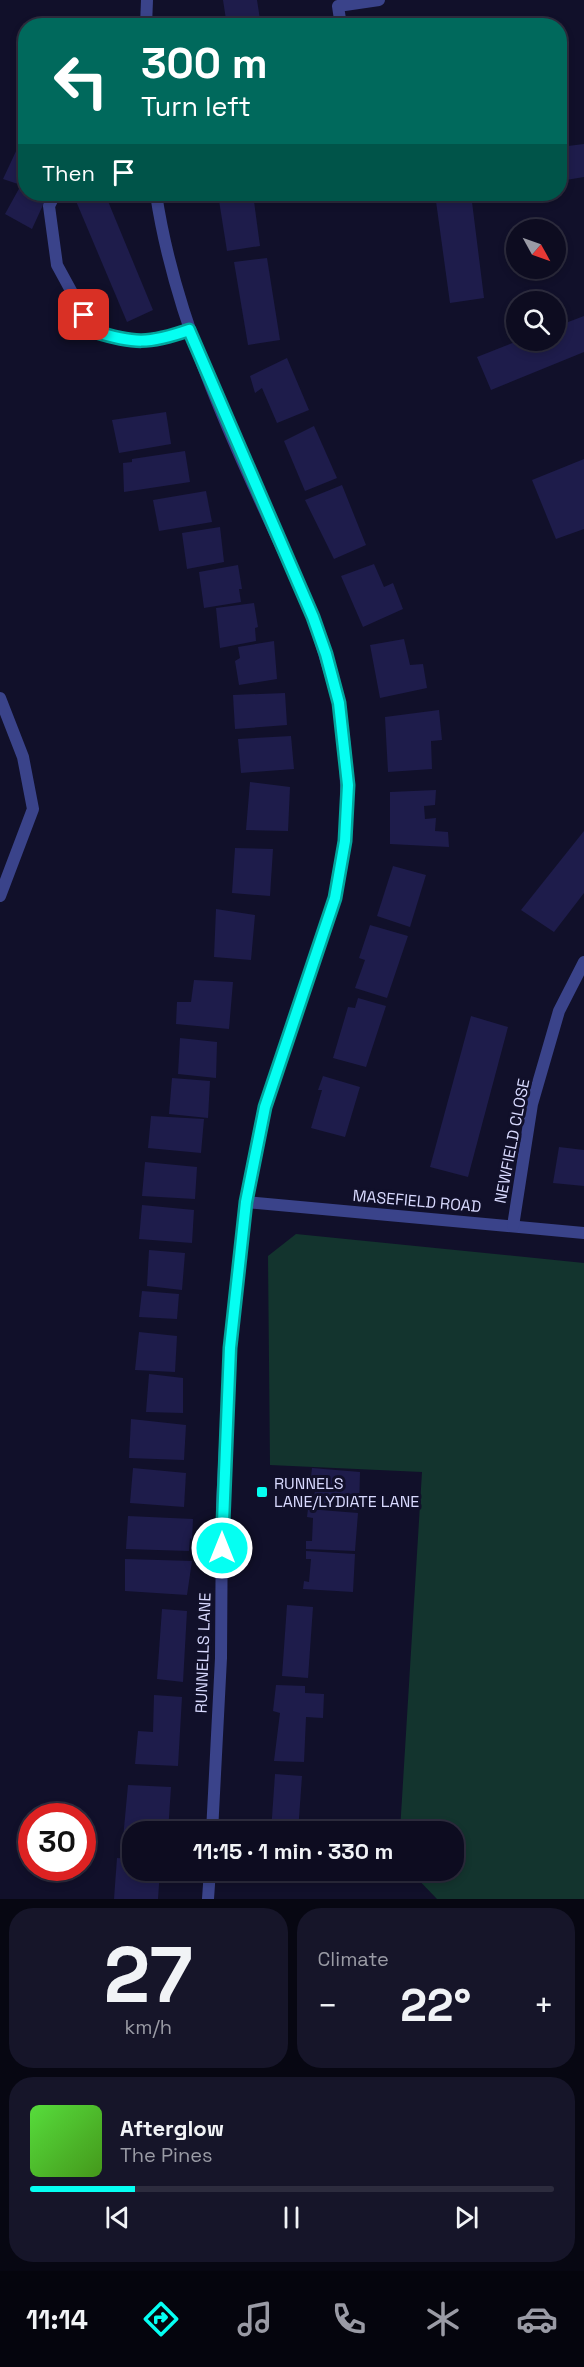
<!DOCTYPE html>
<meta charset="utf-8">
<style>
body{margin:0;font-family:"Space Grotesk",sans-serif;background:#161529;color:#f1f3f6;height:100vh;display:flex;flex-direction:column;font-size:22px;white-space:nowrap}
*{box-sizing:border-box;margin:0}
p{font-size:20px;color:#9a9ba5}
.icon{flex:none;width:33px;height:33px;fill:none;stroke:currentColor;stroke-width:2;stroke-linecap:round;stroke-linejoin:round}
.map{position:relative;height:1899px;overflow:hidden}
.drawer{display:flex;flex-direction:column;gap:9px;padding:9px;background:#070712;flex:1}
.drawer>*{flex:none}
.guide{position:absolute;left:18px;top:18px;width:549px;height:183px;border-radius:24px;box-shadow:0 3px 9px #0003,0 0 0 2px #2d2c3e;background:#00695c;color:#fff;overflow:hidden}
.needle{width:39px;rotate:130deg}
.fabs{position:absolute;left:506px;top:219px;display:grid;gap:12px}
.fabs a{display:grid;place-items:center;width:60px;height:60px;border-radius:50%;background:#0d0c20;box-shadow:0 3px 9px #0003,0 0 0 2px #2d2c3e;font-size:30px}
.speed{position:absolute;left:18px;top:1803px;display:flex;gap:12px;font-size:30px;font-weight:700;text-align:center}
.speed>*{display:grid;place-content:center;width:78px;height:78px;border-radius:50%;background:#0d0c20;box-shadow:0 3px 9px #0003,0 0 0 2px #2d2c3e;line-height:1}
.speed .limit{border:9px solid #d22;background:#fff;color:#111}
.pin{position:absolute;display:grid;place-items:center;width:51px;height:51px;color:#fff;margin:-26px;border-radius:12px;box-shadow:0 3px 9px #0006}
.me{position:absolute;width:66px;margin:-33px;rotate:0deg;stroke-linejoin:round;filter:drop-shadow(0 0 4px #0008)}
.turn{display:flex;align-items:center;gap:21px;height:126px;padding:0 24px;font-size:27px}
.turn .icon{width:78px;height:78px;stroke-width:2.5}
.turn b{display:block;font-size:42px;line-height:51px}
.then{display:flex;align-items:center;height:57px;padding:0 24px;background:#0003;gap:12px;font-size:22px}
.big{font-size:45px;font-weight:700;line-height:1.1}
.drawer .tile{flex:1;display:flex;flex-direction:column;justify-content:center;gap:9px;min-width:0;padding:0 21px;border-radius:24px;background:#161529}
.drawer .dial{align-items:center;gap:0}
.dial b{font-size:78px;line-height:1}
.song{display:flex;align-items:center;gap:18px}
.cover{width:72px;height:72px;border-radius:9px;background:linear-gradient(135deg,hsl(110 70% 55%),hsl(100 70% 35%))}
.played{height:6px;border-radius:3px;background:linear-gradient(90deg,#05fff2 20%,#2d2c3e 20%)}
.keys{display:flex;justify-content:space-around;direction:ltr}
.heat{display:flex;justify-content:space-between;align-items:center;font-size:33px;direction:ltr}
.drawer .tiles{flex:1;display:grid;gap:9px;grid-template-columns:1fr 1fr}
.tile:last-child{grid-column:span 2}
.trip{position:absolute;left:122px;top:1821px;width:342px;height:60px;border-radius:24px;background:#0d0c20;box-shadow:0 3px 9px #0003,0 0 0 2px #2d2c3e;font-weight:700;line-height:60px;text-align:center}
.menu{display:flex;height:96px;justify-content:space-around;align-items:center;background:#05050d;color:#9a9ba5}
.menu .icon{width:42px;height:42px}
.menu .current{color:#05fff2}
.menu b{font-size:27px;color:#f1f3f6}
.map>svg:first-child{display:block}
.green{fill:#13342e}
.building{fill:#1e1c4b}
.lines{fill:none;stroke-linecap:round;stroke-linejoin:round}
.service{stroke:#3a438a;stroke-width:12}
.minor{stroke:#3a438a;stroke-width:12}
.route-casing{stroke:#03a69d;stroke-width:15}
.route{stroke:#05fff2;stroke-width:10}
.poi-dot{fill:#05fff2;stroke:#11102a;stroke-width:2}
.labels{text-anchor:middle;dominant-baseline:central;stroke-width:6;stroke-linejoin:round;paint-order:stroke}
.street-label{font-size:16px;fill:#d9daff;stroke:#11102a}
.poi-label{font-size:16px;fill:#d9daff;stroke:#11102a;text-anchor:start}
</style>
<div class="map">
<svg width="584" height="1899" viewBox="0 0 584 1899">
<rect width="100%" height="100%" fill="#11102a"/>
<polygon class="green" points="296,1234 584,1263 584,1899 437,1899 410,1871 453,1870 453,1832 400,1831 422,1472 270,1465 268,1256"/>
<g class="building">
<polygon points="223,0 257,0 261,26 227,26"/>
<polygon points="584,144 584,177 560,181 560,147"/>
<polygon points="18,147 26,150 26,194 48,194 32,229 5,214 21,185 3,179"/>
<polygon points="73,194 105,194 153,310 127,322"/>
<polygon points="218,194 253,194 260,246 227,251"/>
<polygon points="435,194 471,194 484,298 450,303"/>
<polygon points="267,258 280,340 248,345 234,262"/>
<polygon points="584,316 584,352 491,390 477,357 520,340 555,340 555,327"/>
<polygon points="287,358 309,410 277,423 262,388 255,393 250,376"/>
<polygon points="166,412 171,444 119,453 112,420"/>
<polygon points="314,426 337,478 305,491 284,441"/>
<polygon points="185,451 190,482 124,492 123,463 132,462 132,459"/>
<polygon points="584,459 584,529 556,539 532,480"/>
<polygon points="342,485 366,545 334,559 305,500"/>
<polygon points="206,491 212,522 159,531 153,500"/>
<polygon points="220,527 224,562 187,569 182,533"/>
<polygon points="374,564 384,587 393,583 403,609 363,627 341,576"/>
<polygon points="238,565 242,589 239,589 241,602 204,608 199,572"/>
<polygon points="254,603 258,627 255,628 256,641 220,648 216,608"/>
<polygon points="404,639 410,665 423,664 427,688 380,698 370,645"/>
<polygon points="274,641 277,679 239,685 235,661 240,658 238,647"/>
<polygon points="285,693 287,725 235,729 233,695"/>
<polygon points="439,710 442,740 431,741 432,769 388,772 385,717"/>
<polygon points="291,736 294,769 241,773 238,739"/>
<polygon points="250,782 290,787 288,831 246,830"/>
<polygon points="436,790 435,805 424,806 425,819 436,818 435,831 448,832 449,847 390,844 390,792"/>
<polygon points="584,831 584,893 554,932 521,910"/>
<polygon points="235,848 273,849 270,896 232,893"/>
<polygon points="393,866 426,875 410,927 377,916"/>
<polygon points="216,909 255,915 251,960 214,957"/>
<polygon points="370,925 408,936 387,998 355,988 365,960 359,958"/>
<polygon points="194,980 233,982 229,1029 176,1024 177,1002 191,1002"/>
<polygon points="358,998 386,1006 366,1067 333,1058 348,1007 355,1008"/>
<polygon points="471,1016 508,1027 468,1177 430,1167"/>
<polygon points="180,1038 217,1042 216,1078 178,1074"/>
<polygon points="323,1076 360,1087 345,1137 311,1128 322,1090 318,1090"/>
<polygon points="172,1078 210,1081 208,1118 169,1114"/>
<polygon points="151,1116 204,1119 201,1153 148,1148"/>
<polygon points="559,1147 584,1150 584,1186 553,1183"/>
<polygon points="145,1162 197,1167 195,1199 142,1196"/>
<polygon points="142,1205 194,1210 192,1243 139,1239"/>
<polygon points="149,1250 185,1253 182,1290 147,1286"/>
<polygon points="142,1291 179,1294 177,1319 139,1317"/>
<polygon points="139,1332 177,1336 175,1372 135,1370"/>
<polygon points="149,1374 183,1378 183,1413 146,1412"/>
<polygon points="131,1419 186,1425 184,1460 129,1458"/>
<polygon points="133,1468 186,1473 184,1507 130,1503"/>
<polygon points="312,1468 360,1472 359,1510 308,1507 310,1499 314,1500 316,1478 311,1477"/>
<polygon points="308,1509 358,1513 355,1551 306,1549 306,1541 312,1541 313,1518 307,1517"/>
<polygon points="128,1516 193,1519 192,1540 190,1538 189,1551 126,1549"/>
<polygon points="306,1551 355,1554 353,1592 303,1589 304,1581 309,1582 311,1559 306,1559"/>
<polygon points="125,1559 192,1561 187,1595 125,1591"/>
<polygon points="287,1605 313,1607 308,1678 282,1676"/>
<polygon points="162,1609 187,1611 183,1682 157,1679"/>
<polygon points="276,1685 305,1686 305,1693 324,1694 323,1718 306,1717 304,1762 274,1761 280,1713 273,1711"/>
<polygon points="154,1695 182,1697 178,1766 135,1764 138,1731 153,1732"/>
<polygon points="275,1774 302,1776 298,1832 271,1832"/>
<polygon points="128,1785 171,1787 168,1832 132,1832 132,1840 123,1839"/>
<polygon points="117,1858 132,1859 132,1870 160,1870 158,1899 114,1899"/>
</g>
<g class="lines">
<g class="service">
<polyline points="341,26 338,6 379,0"/>
<path d="M55,194l-6,12 8,59 36,66c41,13 56,13 96,-1"/>
</g>
<g class="minor">
<polyline points="146,26 147,0"/>
<path d="M156,194c22,148 97,286 157,423l26,86 6,44 2,76 -12,75 -70,209 -19,95 -16,146 -8,156 -1,154 -9,174"/>
<polyline points="0,698 23,757 33,809 0,896"/>
<polyline points="246,1202 584,1233"/>
<polyline points="513,1226 532,1104 559,1011 584,962"/>
<polyline points="208,1899 210,1870"/>
</g>
</g>
<g class="lines">
<defs>
<path id="route" d="M84,315l9,16c41,13 56,13 96,-1l124,287 13,37 13,49 9,82 -3,56 -10,57 -70,209 -19,95 -16,146 -8,200"/>
</defs>
<use href="#route" class="route-casing"/>
<use href="#route" class="route"/>
</g>
<rect class="poi-dot" x="256" y="1486" width="12" height="12" rx="3"/>
<g class="labels">
<g class="street-label">
<text transform="translate(512 1141) rotate(-79)">NEWFIELD CLOSE</text>
<text transform="translate(417 1201) rotate(5)">MASEFIELD ROAD</text>
<text transform="translate(203 1653) rotate(-88)">RUNNELLS LANE</text>
</g>
<g class="poi-label">
<text x="274" y="1483">RUNNELS<tspan x="274" dy="18">LANE/LYDIATE LANE</tspan></text>
</g>
</g>
</svg>
<div class="fabs">
<a><svg class="needle" viewBox="-14 -14 28 28"><path d="M0-13l5 13h-10z" fill="#e53935"/><path d="M0 13l5-13h-10z" fill="#9a9ba5"/></svg></a>
<a><svg class="icon" aria-label="search" viewBox="0 0 24 24"><circle cx="10" cy="10" r="6"/><path d="M15 15l6 6"/></svg></a>
</div>
<div class="speed"><div class="limit">30</div></div>
<div class="pin" style="left:84px;top:315px;background:#d93025"><svg class="icon" aria-label="arrive" viewBox="0 0 24 24"><path d="M6 21V4h12l-3 4 3 4H6"/></svg></div>
<svg class="me" style="left:222px;top:1548px" viewBox="-20 -20 40 40"><circle r="17" fill="#05fff2" stroke="#fff" stroke-width="3"/><path d="M0-11L8 9 0 5-8 9z" fill="#fff"/></svg>
<div class="trip">11:15 · 1 min · 330 m</div>
<div class="guide">
<div class="turn"><svg class="icon" aria-label="left" viewBox="0 0 24 24"><path d="M17 20v-9H6M10 6l-5 5 5 5"/></svg><div><b>300 m</b>Turn left</div></div>
<div class="then">Then<svg class="icon" aria-label="arrive" viewBox="0 0 24 24"><path d="M6 21V4h12l-3 4 3 4H6"/></svg></div>
</div>
</div>
<section class="drawer">
<div class="tiles">
<div class="tile dial"><b>27</b><p>km/h</p></div>
<div class="tile"><p>Climate</p>
<div class="heat"><a>−</a><b class="big">22°</b><a>+</a></div>
</div>
<div class="tile">
<div class="song"><i class="cover"></i><div><b>Afterglow</b><p>The Pines</p></div></div>
<div class="played"></div>
<div class="keys"><svg class="icon" aria-label="previous" viewBox="0 0 24 24"><path d="M18 5L8 12l10 7zM5 5v14"/></svg><svg class="icon" aria-label="pause" viewBox="0 0 24 24"><path d="M8 5v14M16 5v14"/></svg><svg class="icon" aria-label="next" viewBox="0 0 24 24"><path d="M6 5l10 7-10 7zM19 5v14"/></svg></div>
</div>
</div>
</section>
<nav class="menu">
<b>11:14</b>
<svg class="icon current" aria-label="directions" viewBox="0 0 24 24"><path d="M12 3l9 9-9 9-9-9zM9 14v-3h6M13 9l2 2-2 2"/></svg>
<svg class="icon" aria-label="music" viewBox="0 0 24 24"><path d="M9 18V5l10-2v13"/><circle cx="6" cy="18" r="3"/><circle cx="16" cy="16" r="3"/></svg>
<svg class="icon" aria-label="phone" viewBox="0 0 24 24"><path d="M5 4h4l2 5-3 2q2 4 5 5l2-3 5 2v4C11 20 4 13 5 4z"/></svg>
<svg class="icon" aria-label="climate" viewBox="0 0 24 24"><path d="M12 3v18M4 7l16 10M4 17L20 7"/></svg>
<svg class="icon" aria-label="car" viewBox="0 0 24 24"><path d="M5 17H2v-5l4-1 3-4h7l3 4 3 1v5h-3M9 17h6M6 11h13"/><circle cx="7" cy="17" r="2"/><circle cx="17" cy="17" r="2"/></svg>
</nav>
